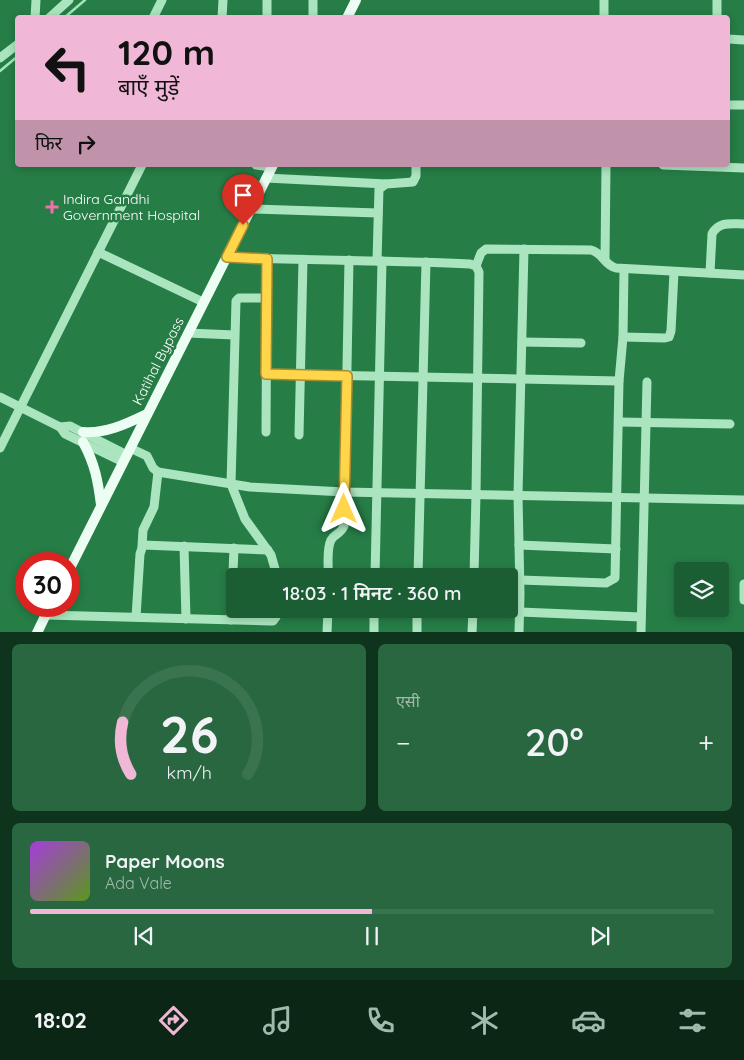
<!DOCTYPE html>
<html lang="hi">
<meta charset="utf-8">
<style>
body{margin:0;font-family:Quicksand,"Noto Sans Devanagari",sans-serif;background:#296740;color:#f1f3f6;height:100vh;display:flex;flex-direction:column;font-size:19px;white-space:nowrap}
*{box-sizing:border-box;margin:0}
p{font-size:16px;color:#a0baac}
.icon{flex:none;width:28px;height:28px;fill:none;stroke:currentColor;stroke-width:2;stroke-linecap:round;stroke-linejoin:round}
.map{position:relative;height:632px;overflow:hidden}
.side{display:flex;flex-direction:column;gap:12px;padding:12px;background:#0f341d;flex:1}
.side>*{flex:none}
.guide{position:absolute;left:15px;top:15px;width:715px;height:152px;border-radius:5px;box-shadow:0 2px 8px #0003;background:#f0b8d6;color:#111;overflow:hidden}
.tools{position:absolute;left:674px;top:562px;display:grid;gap:10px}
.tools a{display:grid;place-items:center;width:55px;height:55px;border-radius:5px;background:#1c5e34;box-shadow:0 2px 8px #0003;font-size:25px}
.speed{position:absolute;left:15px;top:552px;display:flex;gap:10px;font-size:25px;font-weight:700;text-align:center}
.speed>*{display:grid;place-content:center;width:65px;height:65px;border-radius:50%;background:#1c5e34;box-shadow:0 2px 8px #0003;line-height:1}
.speed .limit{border:8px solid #d22;background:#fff;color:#111}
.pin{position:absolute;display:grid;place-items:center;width:42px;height:42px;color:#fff;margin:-51px -21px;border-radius:50% 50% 50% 0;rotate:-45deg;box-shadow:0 0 5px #0007}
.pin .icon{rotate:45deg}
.me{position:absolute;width:55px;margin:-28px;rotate:0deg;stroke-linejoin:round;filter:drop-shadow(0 0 4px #0008)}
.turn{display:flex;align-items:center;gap:18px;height:105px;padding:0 20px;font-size:22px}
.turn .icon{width:65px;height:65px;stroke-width:2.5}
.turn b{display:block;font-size:35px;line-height:42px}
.then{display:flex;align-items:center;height:48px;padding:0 20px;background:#0003;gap:10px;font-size:19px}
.big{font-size:38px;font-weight:600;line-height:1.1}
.side .card{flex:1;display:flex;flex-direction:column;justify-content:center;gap:8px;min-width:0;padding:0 18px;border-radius:8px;background:#296740}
.side .dial{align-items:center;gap:0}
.dial svg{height:130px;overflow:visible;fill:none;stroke:#3a734f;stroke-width:7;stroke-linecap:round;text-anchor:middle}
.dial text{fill:#f1f3f6;stroke:none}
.song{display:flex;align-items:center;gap:15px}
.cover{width:60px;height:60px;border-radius:8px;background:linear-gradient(135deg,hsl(280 70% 55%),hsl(90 70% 35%))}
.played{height:5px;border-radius:2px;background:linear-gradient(90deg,#f0b8d6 50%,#3a734f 50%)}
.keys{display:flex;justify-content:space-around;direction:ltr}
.heat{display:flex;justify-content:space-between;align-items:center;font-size:28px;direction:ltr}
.side .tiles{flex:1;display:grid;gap:12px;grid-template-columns:1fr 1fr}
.card:last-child{grid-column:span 2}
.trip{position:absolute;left:226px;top:568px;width:292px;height:50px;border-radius:5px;background:#1c5e34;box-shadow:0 2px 8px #0003;font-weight:600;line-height:50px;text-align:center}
.tabs{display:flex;height:80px;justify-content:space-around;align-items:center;background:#0b2615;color:#a0baac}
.tabs .icon{width:35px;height:35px}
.tabs .current{color:#f0b8d6}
.tabs b{font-size:22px;color:#f1f3f6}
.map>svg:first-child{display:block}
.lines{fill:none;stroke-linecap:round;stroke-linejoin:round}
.stream{stroke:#a0e6b7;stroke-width:2.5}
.minor{stroke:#abe5bf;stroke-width:9}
.major{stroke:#ecfdf3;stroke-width:10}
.route-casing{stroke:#a68a30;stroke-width:12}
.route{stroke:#ffd54a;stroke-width:9}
.poi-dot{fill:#ee71ae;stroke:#267d46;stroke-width:2}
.labels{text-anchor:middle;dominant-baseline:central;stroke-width:5;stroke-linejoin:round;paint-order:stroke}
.poi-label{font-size:14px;fill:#fff;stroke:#267d46;text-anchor:start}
.street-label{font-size:14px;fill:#fff;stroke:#267d46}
</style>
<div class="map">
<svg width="744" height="633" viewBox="0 0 744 633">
<rect width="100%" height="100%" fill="#267d46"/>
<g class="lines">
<g class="stream">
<polyline points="64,18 85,0"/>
<polyline points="0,71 18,56"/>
</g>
<g class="minor">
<polyline points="267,0 267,18"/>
<polyline points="35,18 36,0"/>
<polyline points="49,18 69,0"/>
<polyline points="153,18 162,0"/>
<polyline points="222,18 223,0"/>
<polyline points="313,18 313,0"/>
<polyline points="604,18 604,0"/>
<polyline points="717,18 717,0"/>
<polyline points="728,39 744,40"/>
<polyline points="0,58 18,44"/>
<polyline points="728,105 744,105"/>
<polyline points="256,165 271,167"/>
<polyline points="663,165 744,168"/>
<polyline points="266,178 386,184"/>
<polyline points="251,209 378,213"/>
<polyline points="98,252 203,302"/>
<path d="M227,257c81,4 162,3 243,7l6,2 3,6 -3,222 -2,82"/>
<polyline points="605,260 606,165"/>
<polyline points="377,261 379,189 386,184 413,182 416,176 416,165"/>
<path d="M476,266l5,-13 5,-4 105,1c12,3 13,15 25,18l128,7"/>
<path d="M710,273l2,-39c7,-13 19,-10 32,-10"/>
<polyline points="267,298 239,298 236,301 231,484 245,519 271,555 277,576"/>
<polyline points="188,333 234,335"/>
<polyline points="623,337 665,338 669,337 671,331 674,272"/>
<polyline points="522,342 581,343"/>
<polyline points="266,374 619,381"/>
<polyline points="0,397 60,427 65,434 123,462"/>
<polyline points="619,422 730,424"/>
<polyline points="60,427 70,426 127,455"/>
<polyline points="266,432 267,259"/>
<polyline points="299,435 303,260"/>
<polyline points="0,448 142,165"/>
<polyline points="130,448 147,456 153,468 158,472 250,487 344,492 744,500"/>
<polyline points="519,545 616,549"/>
<polyline points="142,546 143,530 154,507 158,472"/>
<polyline points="184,546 186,619"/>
<path d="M328,576c1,-10 -2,-26 3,-36 3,-6 10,-6 13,-14l5,-266"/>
<polyline points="375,576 382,261"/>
<polyline points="418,576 426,262"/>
<polyline points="520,580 606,583 615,578 619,381 623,337 624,269"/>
<polyline points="744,584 744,600"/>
<polyline points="520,612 641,617"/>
<polyline points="46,615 271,621 273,621 276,617 277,609"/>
<polyline points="136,617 140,554 143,545 268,550"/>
<polyline points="231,620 234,548"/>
<polyline points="327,633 328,609"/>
<polyline points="374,633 374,609"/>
<polyline points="417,633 417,609"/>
<polyline points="472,633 473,609"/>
<polyline points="519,633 520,594 518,495 524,249"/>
<polyline points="641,633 647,382"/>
</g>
<g class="major">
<polyline points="347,18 356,0"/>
<path d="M83,432c23,2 43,-8 64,-18"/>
<path d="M83,442c12,22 15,39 18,63"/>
<polyline points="69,570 273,165"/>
<polyline points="37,633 50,606"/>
</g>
</g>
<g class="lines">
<defs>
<polyline id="route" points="243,225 227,257 267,259 266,374 347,376 344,509"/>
</defs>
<use href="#route" class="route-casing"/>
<use href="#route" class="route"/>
</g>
<path class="poi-dot" d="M49.5 199.5h5v5h5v5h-5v5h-5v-5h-5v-5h5z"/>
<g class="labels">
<g class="poi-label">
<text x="63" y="199">Indira Gandhi<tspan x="63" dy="16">Government Hospital</tspan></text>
</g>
<g class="street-label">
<text transform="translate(158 361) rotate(-63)">Katihal Bypass</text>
</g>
</g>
</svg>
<div class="tools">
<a><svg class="icon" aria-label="layers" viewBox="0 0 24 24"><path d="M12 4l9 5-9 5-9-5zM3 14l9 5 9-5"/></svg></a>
</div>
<div class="speed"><div class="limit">30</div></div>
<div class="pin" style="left:243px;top:225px;background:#d93025"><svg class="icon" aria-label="arrive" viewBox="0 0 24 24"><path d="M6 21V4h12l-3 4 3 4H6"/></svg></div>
<svg class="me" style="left:344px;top:509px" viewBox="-20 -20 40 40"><path d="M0-17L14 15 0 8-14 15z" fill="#ffd54a" stroke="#fff" stroke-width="4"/></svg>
<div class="trip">18:03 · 1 मिनट · 360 m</div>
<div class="guide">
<div class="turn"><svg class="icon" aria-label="left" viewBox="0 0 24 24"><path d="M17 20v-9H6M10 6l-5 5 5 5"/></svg><div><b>120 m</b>बाएँ मुड़ें</div></div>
<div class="then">फिर<svg class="icon" aria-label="right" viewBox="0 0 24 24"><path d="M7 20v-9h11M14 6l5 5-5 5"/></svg></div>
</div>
</div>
<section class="side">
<div class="tiles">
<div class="card dial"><svg viewBox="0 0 100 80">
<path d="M14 69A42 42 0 1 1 86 69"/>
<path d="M14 69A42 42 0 0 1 9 37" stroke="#f0b8d6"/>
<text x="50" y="56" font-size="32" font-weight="700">26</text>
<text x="50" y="72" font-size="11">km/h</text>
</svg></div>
<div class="card"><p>एसी</p>
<div class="heat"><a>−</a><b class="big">20°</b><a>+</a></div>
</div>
<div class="card">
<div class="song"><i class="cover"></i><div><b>Paper Moons</b><p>Ada Vale</p></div></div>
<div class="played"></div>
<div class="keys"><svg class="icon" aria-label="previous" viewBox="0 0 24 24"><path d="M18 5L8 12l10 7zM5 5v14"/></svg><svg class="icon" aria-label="pause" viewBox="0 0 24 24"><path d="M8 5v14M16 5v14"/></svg><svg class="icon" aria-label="next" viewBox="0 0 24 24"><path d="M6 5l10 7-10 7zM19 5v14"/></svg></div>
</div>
</div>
</section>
<nav class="tabs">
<b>18:02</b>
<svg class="icon current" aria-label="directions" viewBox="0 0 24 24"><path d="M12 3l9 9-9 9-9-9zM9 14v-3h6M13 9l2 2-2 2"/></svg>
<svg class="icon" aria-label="music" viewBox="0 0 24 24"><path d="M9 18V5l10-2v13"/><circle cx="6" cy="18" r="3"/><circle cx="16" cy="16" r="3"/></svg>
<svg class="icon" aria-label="phone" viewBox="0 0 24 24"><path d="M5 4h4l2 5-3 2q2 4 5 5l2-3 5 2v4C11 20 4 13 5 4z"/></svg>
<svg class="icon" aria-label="climate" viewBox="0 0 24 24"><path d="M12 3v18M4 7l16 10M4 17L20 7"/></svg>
<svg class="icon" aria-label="car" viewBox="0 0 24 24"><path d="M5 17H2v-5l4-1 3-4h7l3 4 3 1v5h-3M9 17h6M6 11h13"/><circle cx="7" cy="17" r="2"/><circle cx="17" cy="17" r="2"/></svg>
<svg class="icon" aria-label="filters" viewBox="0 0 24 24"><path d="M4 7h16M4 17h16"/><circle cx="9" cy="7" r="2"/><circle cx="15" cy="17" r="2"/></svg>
</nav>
